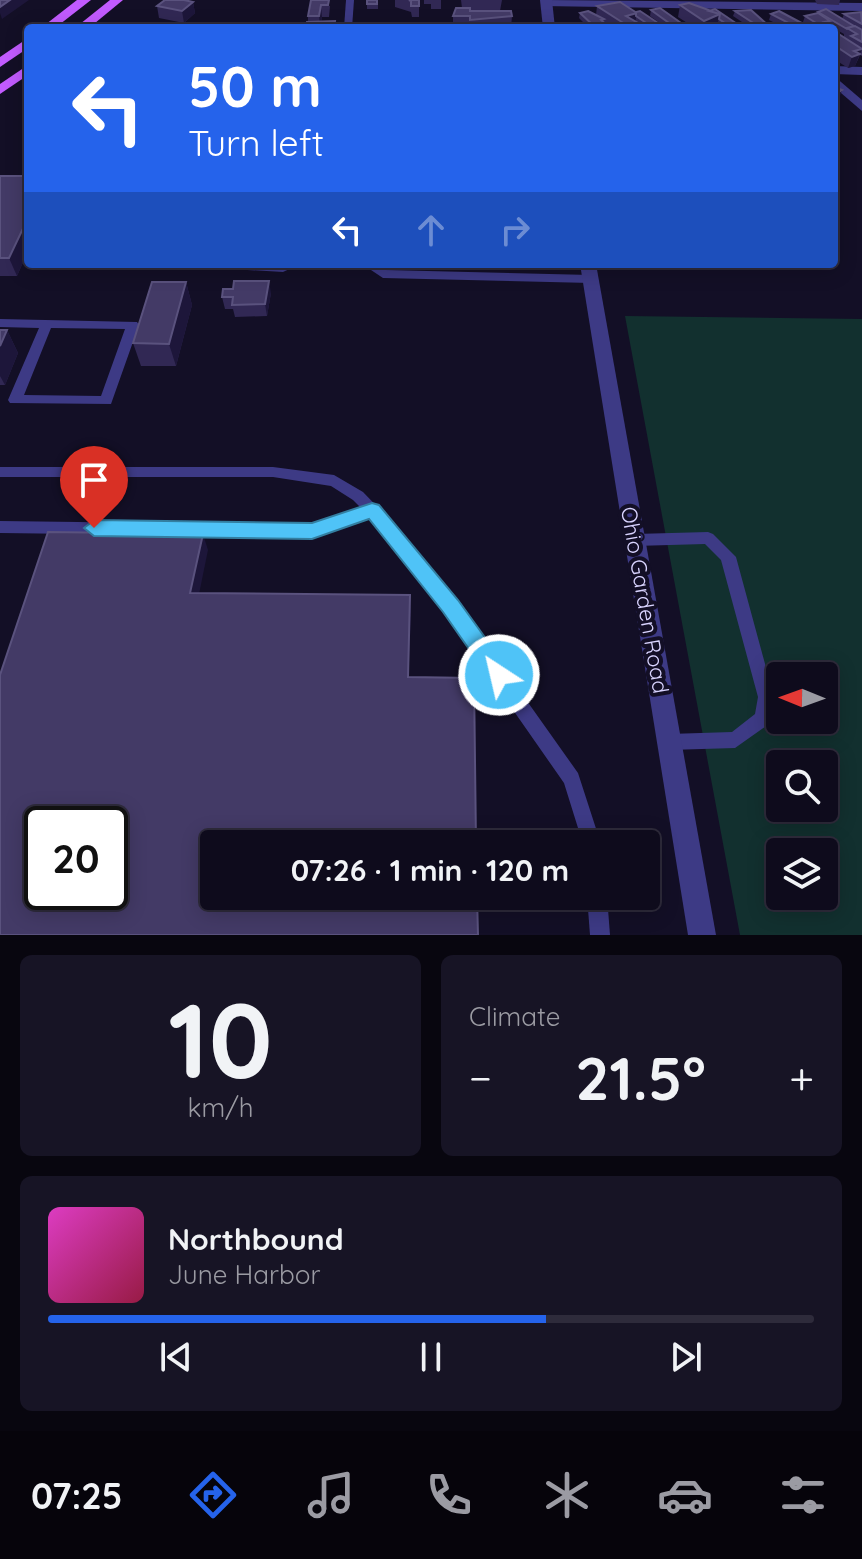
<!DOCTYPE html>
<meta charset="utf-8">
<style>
body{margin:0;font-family:Quicksand,sans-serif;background:#171425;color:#f1f3f6;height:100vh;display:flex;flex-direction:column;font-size:30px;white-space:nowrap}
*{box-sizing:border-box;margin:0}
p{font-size:26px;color:#9b9ba3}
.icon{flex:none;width:44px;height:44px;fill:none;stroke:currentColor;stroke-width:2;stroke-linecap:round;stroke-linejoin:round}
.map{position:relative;height:935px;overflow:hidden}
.sheet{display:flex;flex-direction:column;gap:20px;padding:20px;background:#08060f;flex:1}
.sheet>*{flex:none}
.guide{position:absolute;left:24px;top:24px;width:814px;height:244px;border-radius:8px;box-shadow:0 4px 20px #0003,0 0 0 2px #2e2b3b;background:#2563eb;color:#fff;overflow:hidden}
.needle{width:52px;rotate:271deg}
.controls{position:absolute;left:766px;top:662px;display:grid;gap:16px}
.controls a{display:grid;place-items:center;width:72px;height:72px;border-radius:8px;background:#0e0b1c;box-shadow:0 4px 20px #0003,0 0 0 2px #2e2b3b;font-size:40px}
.speed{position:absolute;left:24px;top:806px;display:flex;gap:16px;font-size:40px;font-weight:700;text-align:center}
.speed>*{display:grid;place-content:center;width:104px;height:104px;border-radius:50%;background:#0e0b1c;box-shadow:0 4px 20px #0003,0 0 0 2px #2e2b3b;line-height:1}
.speed .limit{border:4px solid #111;border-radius:12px;background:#fff;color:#111}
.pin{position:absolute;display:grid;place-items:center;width:68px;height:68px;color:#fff;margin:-82px -34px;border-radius:50% 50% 50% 0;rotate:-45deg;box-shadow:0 0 8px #0007}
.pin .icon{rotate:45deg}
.me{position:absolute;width:88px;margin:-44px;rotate:325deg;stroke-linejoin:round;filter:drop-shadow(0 0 6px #0008)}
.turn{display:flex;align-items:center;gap:28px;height:168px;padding:0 32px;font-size:36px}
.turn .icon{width:104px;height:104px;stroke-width:2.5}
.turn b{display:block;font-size:56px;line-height:68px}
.lanes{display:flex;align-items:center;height:76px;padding:0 32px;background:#0003;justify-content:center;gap:40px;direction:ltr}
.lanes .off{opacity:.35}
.big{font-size:60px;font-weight:700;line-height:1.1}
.sheet .widget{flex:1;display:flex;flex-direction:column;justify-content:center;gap:12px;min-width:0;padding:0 28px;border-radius:12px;background:#171425}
.sheet .dial{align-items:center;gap:0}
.dial b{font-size:104px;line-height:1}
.song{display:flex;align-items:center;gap:24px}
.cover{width:96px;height:96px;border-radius:12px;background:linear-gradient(135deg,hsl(310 70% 55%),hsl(340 70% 35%))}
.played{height:8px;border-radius:4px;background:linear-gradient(90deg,#2563eb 65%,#2e2b3b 65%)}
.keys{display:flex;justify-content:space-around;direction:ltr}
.heat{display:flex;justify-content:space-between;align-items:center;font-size:44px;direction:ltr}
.sheet .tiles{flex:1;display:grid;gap:20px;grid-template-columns:1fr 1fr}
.widget:last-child{grid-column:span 2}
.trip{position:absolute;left:200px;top:830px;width:460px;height:80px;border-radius:8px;background:#0e0b1c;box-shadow:0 4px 20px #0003,0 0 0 2px #2e2b3b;font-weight:700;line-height:80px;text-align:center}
.menu{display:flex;height:128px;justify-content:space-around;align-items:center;background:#06040b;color:#9b9ba3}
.menu .icon{width:56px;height:56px}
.menu .active{color:#2563eb}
.menu b{font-size:36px;color:#f1f3f6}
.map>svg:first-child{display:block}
.green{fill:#12302f;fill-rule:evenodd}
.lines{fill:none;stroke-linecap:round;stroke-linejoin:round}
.service{fill:#3d3a85;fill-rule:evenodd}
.minor{fill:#3d3a85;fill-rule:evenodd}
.tertiary{fill:#3d3a85;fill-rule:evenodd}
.primary{fill:#c25bff;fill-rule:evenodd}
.wall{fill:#312854}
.shaded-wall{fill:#1d163a}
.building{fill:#433a66;stroke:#5a527e;stroke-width:2;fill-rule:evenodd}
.route{fill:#4fc3f7;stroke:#337fa1;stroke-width:2}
.labels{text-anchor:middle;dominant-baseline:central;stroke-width:8;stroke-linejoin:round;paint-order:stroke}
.street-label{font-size:22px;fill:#d9d4ff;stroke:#130f26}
</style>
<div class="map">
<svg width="862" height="935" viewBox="0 0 862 935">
<rect width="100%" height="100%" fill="#130f26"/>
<path class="green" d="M625,316l237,3v616h-122zM780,676h44v44h-44zM780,764h44v44h-44zM780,852h44v44h-44z"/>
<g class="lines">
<g class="service">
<polygon points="346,0 354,0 352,28 344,28"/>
<polygon points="206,264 300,264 283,272 212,268"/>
<polygon points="362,264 376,264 386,270 591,275 597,279 591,283 383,278"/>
<path d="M0,319l137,3 2,3 -28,79 -101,-1 -2,-3 31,-72 -39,-1zM51,328l74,1 -24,67 -77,-1z"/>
<polygon points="0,467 273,467 334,475 363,492 393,523 456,601 578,773 601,844 583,844 564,783 444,611 369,517 312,537 0,533 0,521 312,525 361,508 353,500 331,486 273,477 0,477"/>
<polygon points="708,532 713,534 736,557 774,697 769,724 735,748 669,750 663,748 660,742 663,736 669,734 732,732 755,714 758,697 721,560 705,544 635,546 630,544 628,540 630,536 635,534"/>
<polygon points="587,896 607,896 610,935 590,935"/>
</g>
<g class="minor">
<polygon points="546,0 862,3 862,11 542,6 542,2"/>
<polygon points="834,66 862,67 862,75 834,74"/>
<polygon points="834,76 862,100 862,111 834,87"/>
</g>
<g class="tertiary">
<polygon points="540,0 552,0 555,28 543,28"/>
<polygon points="580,264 596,264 716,935 688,935"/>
</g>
<g class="primary">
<polygon points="77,0 91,0 55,28 41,28"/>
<polygon points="110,0 123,0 89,28 75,28"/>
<polygon points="28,38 28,48 0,67 0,57"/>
<polygon points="28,65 28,75 0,94 0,84"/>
</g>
</g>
<g class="wall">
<polygon points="311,0 330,6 329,17 322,17 321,22 308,22 308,16"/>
<rect x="367" y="0" width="11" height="9"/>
<polygon points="395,0 419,0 419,17 412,17 411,12 395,7"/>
<polygon points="424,0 441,0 441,9 431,9 431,4 424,4"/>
<polygon points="461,0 502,0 500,11 512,16 511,28 453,27 453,16 462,8"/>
<polygon points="815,0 840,0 839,5 817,4"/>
<polygon points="193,2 195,13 184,23 159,18 157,6"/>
<polygon points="680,5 743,28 722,28 717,24 712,28 695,28 678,17"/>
<polygon points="597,6 636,12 661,25 660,28 644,28 638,23 637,28 578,28 588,27 579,18 580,13 596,15"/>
<polygon points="651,10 688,28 667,28 650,16"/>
<polygon points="735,11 770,27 770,28 751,28 733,16"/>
<polygon points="818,12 842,19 844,14 862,12 862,56 860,55 855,66 848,68 834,59 834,29 837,31 837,33 844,37 844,34 828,25 833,28 813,28 803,22 805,16 817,13"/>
<polygon points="771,14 811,28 785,28 769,20"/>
<polygon points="0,176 28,176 28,251 17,276 0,276"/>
<polygon points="186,282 192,305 176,366 141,366 133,343"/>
<polygon points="271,293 267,316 235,317 233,309 225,309 222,297"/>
<polygon points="0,330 7,330 18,353 5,385 0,385"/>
</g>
<g class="shaded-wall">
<polygon points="10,0 29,0 2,19 0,13 0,7"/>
<polygon points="193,2 195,13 184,23 182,11"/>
<polygon points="321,5 322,17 320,27 319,16"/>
<polygon points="637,13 635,24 626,16"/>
<polygon points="720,14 717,26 712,28 702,28 704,21"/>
<polygon points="638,23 637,28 627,28 628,26"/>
<polygon points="862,49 855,66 848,68 854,51"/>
<polygon points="842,90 840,96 834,100 834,95"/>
<polygon points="28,218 28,251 17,276 9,258"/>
<polygon points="269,281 271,293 267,316 265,304"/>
<polygon points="186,282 192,305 176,366 169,344"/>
<polygon points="7,330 18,353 5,385 0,376 0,346"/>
<polygon points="203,534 208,550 196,609 190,593"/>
<polygon points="410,595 411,611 408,691 408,677"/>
</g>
<g class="building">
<polygon points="0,0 10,0 0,7"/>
<polygon points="165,0 184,0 193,2 182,11 157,6"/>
<polygon points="311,0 329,0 328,5 321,5 319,16 308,16"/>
<rect x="367" y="0" width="10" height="4"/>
<polygon points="409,0 419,0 419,6 411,6 411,1"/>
<polygon points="620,2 637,13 626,16 638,23 628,26 597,6"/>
<polygon points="689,3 720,14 704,21 680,5"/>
<polygon points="456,8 470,8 470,11 511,11 512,16 470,20 470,16 453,16"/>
<polygon points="660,8 688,28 676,28 651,10"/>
<polygon points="715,9 743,28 732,28 719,19 720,14 709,11"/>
<polygon points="826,9 854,26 847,29 818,12"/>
<polygon points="751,10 770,27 761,28 735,11"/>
<polygon points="588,11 604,19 601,20 609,27 595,27 580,13"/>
<polygon points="640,11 661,25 652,27 636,16 636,12"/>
<polygon points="779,11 811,28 798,28 771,14"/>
<polygon points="861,12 862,24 844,14"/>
<polygon points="818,13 830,21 824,22 833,28 824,28 805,16"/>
<polygon points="335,21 334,28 306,28 307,22"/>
<polygon points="855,26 862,30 862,42 851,36 857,34 847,28"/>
<rect x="578" y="27" width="49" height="1"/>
<polygon points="834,31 862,49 854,51 860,54 852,57 834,45"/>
<polygon points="834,87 842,90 834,95"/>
<polygon points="0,176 28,176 28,218 9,258 0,258"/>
<polygon points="234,281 269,281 265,304 232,305 233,297 222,297 223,289 233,289"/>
<polygon points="152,282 186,282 169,344 133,343"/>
<polygon points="0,330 7,330 0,346"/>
<path d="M48,532l155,2 -13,59 220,2 -2,82 66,1 2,166h-262v52h263l1,39h-478v-260zM42,824h68v68h-68z"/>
</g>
<polygon class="route" points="372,503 379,505 458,600 507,668 510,675 507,682 499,685 492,682 443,612 369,519 312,539 94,536 84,528 94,520 312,523"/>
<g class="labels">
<g class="street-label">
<text transform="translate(645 600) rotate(80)">Ohio Garden Road</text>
</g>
</g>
</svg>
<div class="controls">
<a><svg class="needle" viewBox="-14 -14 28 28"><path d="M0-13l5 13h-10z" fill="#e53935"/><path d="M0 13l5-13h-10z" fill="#9b9ba3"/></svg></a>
<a><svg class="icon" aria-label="search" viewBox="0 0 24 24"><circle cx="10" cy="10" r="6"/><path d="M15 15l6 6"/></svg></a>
<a><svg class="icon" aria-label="layers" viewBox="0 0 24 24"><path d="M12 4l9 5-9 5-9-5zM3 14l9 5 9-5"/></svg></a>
</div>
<div class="speed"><div class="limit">20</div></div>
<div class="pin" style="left:94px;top:528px;background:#d93025"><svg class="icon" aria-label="arrive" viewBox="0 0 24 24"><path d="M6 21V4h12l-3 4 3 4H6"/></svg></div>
<svg class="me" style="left:499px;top:675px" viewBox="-20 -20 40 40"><circle r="17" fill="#4fc3f7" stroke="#fff" stroke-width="3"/><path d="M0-11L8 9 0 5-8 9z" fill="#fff"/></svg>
<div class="trip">07:26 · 1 min · 120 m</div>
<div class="guide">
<div class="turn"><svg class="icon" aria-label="left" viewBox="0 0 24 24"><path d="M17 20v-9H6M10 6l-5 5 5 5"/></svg><div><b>50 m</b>Turn left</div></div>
<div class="lanes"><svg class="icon" aria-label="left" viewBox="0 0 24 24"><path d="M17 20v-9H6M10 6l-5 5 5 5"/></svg><svg class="icon off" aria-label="ahead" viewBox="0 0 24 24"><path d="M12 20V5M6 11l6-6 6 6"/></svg><svg class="icon off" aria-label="right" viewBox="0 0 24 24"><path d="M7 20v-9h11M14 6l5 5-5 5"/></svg></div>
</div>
</div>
<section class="sheet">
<div class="tiles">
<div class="widget dial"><b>10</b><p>km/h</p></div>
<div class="widget"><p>Climate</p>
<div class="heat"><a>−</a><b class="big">21.5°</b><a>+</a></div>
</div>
<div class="widget">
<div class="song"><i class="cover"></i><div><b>Northbound</b><p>June Harbor</p></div></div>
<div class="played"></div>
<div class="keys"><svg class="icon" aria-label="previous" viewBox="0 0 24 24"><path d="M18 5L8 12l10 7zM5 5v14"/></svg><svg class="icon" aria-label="pause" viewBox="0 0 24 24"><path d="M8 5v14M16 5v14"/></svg><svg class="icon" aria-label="next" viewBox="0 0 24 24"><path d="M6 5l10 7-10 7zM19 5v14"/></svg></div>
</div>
</div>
</section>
<nav class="menu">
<b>07:25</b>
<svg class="icon active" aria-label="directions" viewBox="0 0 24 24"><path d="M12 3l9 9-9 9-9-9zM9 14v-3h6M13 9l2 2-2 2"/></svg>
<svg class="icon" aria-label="music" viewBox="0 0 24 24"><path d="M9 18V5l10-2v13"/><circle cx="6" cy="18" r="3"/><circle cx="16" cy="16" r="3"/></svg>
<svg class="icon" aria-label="phone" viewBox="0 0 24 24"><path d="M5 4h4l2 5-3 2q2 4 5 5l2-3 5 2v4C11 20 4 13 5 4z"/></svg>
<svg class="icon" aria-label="climate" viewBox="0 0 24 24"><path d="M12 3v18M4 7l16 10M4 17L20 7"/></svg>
<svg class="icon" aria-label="car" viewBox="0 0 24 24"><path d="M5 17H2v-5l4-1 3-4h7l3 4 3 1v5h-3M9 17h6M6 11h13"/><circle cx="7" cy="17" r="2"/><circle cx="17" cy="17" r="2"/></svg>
<svg class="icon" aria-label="filters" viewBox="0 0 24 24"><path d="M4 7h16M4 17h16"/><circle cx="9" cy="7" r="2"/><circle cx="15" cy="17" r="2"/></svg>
</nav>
